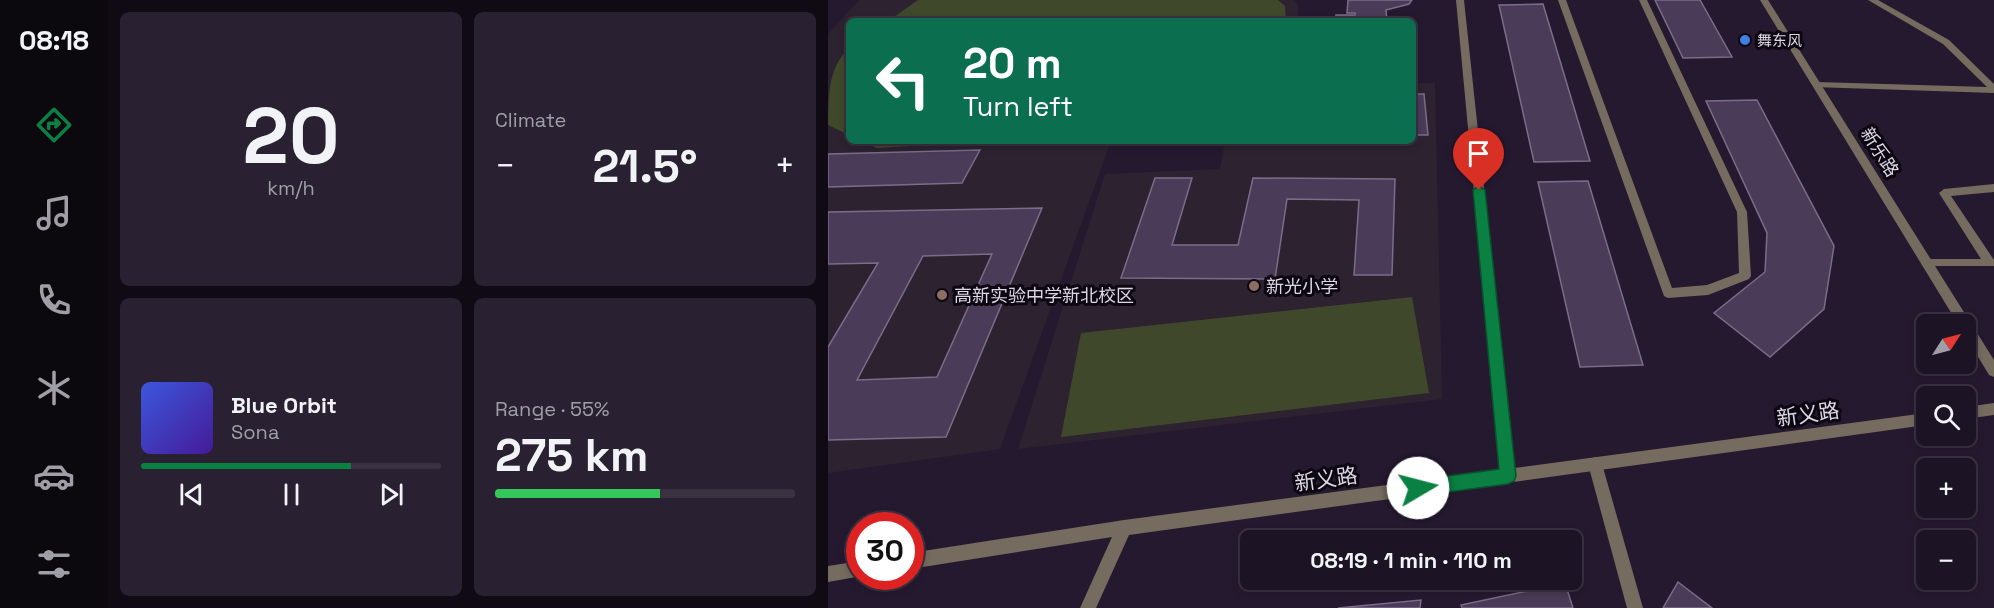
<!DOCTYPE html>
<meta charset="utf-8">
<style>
body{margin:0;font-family:"Space Grotesk","Noto Sans SC",sans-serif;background:#292031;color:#f1f3f6;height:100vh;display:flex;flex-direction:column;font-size:22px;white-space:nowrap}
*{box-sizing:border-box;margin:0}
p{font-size:20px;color:#a09ea6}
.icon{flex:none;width:33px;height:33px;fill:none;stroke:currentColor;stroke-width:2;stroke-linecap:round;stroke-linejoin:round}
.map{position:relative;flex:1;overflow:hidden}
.panel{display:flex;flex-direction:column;gap:12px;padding:12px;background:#0f0a14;width:720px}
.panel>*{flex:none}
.guide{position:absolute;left:18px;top:18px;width:570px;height:126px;border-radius:9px;box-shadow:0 3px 9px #0003,0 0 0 2px #3a3241;background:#0b6e4f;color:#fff;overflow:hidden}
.needle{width:39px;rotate:54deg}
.tools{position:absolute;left:1088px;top:314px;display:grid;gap:12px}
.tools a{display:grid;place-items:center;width:60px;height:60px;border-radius:9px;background:#1c1324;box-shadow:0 3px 9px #0003,0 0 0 2px #3a3241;font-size:30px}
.speed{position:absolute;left:18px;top:512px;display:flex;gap:12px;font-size:30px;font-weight:700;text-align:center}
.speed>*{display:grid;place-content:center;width:78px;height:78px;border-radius:50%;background:#1c1324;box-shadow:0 3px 9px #0003,0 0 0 2px #3a3241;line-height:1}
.speed .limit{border:9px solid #d22;background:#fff;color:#111}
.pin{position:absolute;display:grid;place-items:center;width:51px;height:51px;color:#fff;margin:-62px -26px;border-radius:50% 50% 50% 0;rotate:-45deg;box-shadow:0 0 6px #0007}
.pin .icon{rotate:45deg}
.me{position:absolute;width:66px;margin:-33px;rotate:82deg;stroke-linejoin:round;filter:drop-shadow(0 0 4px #0008)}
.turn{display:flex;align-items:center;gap:21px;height:126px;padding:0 18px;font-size:27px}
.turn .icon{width:78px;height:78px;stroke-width:2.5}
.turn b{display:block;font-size:42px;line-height:51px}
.big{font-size:45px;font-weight:700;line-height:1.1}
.panel .widget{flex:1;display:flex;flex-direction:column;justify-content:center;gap:9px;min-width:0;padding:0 21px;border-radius:9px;background:#292031}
.panel .dial{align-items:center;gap:0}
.dial b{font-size:78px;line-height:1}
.song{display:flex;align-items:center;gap:18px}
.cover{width:72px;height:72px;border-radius:9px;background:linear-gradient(135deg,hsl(230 70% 55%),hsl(260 70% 35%))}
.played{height:6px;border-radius:3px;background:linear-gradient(90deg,#0b8043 70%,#3a3241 70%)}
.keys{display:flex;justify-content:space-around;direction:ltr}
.heat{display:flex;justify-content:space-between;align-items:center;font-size:33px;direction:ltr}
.charge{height:9px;border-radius:4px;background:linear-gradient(90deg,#34c759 55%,#3a3241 0)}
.panel .tiles{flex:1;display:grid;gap:12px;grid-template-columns:repeat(2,1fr)}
.trip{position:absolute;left:412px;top:530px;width:342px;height:60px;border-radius:9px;background:#1c1324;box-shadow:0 3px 9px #0003,0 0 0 2px #3a3241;font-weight:700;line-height:60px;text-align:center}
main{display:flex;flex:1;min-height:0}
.tab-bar{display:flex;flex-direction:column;width:108px;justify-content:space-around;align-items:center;background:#0b080e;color:#a09ea6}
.tab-bar .icon{width:42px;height:42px}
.tab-bar .selected{color:#0b8043}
.tab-bar b{font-size:27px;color:#f1f3f6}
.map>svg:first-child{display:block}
.education{fill:#2d2230}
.green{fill:#40482b}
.building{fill:#4a3b58;stroke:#7b6d89;stroke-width:1.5;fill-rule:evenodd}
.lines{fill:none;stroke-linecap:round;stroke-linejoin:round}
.service{fill:#756b5e;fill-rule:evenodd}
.minor{fill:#756b5e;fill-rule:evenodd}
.tertiary{fill:#756b5e;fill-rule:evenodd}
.route{fill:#0b8043;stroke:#07532c;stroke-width:1.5}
.shop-dot{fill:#3f7fe0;stroke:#0c0711;stroke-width:2}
.education-dot{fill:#8d6e63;stroke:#0c0711;stroke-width:2}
.labels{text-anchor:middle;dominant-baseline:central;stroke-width:6;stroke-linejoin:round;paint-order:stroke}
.far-poi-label{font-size:15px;fill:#dfd7e7;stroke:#0c0711;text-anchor:start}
.street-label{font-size:18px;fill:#dfd7e7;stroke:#0c0711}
.poi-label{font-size:18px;fill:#dfd7e7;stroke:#0c0711;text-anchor:start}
.near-street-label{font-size:21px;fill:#dfd7e7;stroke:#0c0711}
</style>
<main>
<nav class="tab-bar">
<b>08:18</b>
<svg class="icon selected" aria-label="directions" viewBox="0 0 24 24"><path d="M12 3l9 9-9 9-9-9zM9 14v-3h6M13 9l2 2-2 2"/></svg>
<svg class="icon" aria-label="music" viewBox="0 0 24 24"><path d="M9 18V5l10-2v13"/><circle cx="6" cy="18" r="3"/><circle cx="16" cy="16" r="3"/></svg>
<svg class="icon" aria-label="phone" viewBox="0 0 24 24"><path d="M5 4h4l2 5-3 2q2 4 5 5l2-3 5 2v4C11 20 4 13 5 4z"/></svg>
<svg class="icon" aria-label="climate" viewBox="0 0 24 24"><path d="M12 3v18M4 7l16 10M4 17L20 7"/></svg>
<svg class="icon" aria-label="car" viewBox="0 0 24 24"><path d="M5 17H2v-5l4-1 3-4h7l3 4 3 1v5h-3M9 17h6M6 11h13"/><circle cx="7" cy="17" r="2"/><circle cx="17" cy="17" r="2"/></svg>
<svg class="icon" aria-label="filters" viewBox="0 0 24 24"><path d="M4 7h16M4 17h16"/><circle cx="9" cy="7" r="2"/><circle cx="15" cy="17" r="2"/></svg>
</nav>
<section class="panel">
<div class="tiles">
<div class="widget dial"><b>20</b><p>km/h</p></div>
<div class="widget"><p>Climate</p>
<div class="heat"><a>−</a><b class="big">21.5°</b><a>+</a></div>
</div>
<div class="widget">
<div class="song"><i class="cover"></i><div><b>Blue Orbit</b><p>Sona</p></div></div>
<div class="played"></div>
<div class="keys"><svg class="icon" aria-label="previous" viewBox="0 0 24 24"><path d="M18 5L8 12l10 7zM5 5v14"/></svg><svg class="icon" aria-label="pause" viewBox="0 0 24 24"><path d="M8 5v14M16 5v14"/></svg><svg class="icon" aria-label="next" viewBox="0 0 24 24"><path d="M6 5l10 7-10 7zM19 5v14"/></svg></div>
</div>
<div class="widget"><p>Range · 55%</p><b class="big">275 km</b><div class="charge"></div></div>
</div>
</section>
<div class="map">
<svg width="1166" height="608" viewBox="0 0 1166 608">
<rect width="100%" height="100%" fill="#251930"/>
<g class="education">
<polygon points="31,0 465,0 470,4 470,21 21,21 21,141 283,141 172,449 0,473 0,34"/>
<polygon points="585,83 607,83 614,399 190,449 277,174 392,169 397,141 585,141"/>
</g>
<g class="green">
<polygon points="90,0 450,0 457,6 458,21 60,21"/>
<path d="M21,49v86l-21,-10c0,-26 0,-59 21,-76z"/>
<polygon points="34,141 166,141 49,148"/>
<polygon points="584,297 601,393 233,437 253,333"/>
</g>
<g class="building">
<polygon points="520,0 584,0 581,4 558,10 559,21 508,21 508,15 527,15 527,13 519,13"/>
<polygon points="827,0 872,0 904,57 855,58"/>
<polygon points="715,4 762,161 706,162 671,5"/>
<polygon points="585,94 596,94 600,135 585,135"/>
<polygon points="929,100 1006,246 996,309 942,357 886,313 937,272 939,233 878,101"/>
<polygon points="152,150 134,183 0,187 0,154"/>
<polygon points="327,178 364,178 344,245 410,245 425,178 567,179 564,275 526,275 531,200 459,199 447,279 293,278"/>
<polygon points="760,181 815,365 752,367 710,182"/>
<path d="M214,208l-96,229 -118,3v-93l50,-84 -50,1v-52zM164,254l-55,123 -80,3 66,-124z"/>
<polygon points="850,582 884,608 835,608"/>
<polygon points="737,583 745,608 634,608 633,605"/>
<polygon points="593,600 592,608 510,608"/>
</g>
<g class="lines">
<g class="service">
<polygon points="730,0 738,0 844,288 879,285 911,273 909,212 811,0 819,0 919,212 923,276 921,279 880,295 840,298 836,296"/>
<polygon points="1040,0 1050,0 1121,40 1166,84 1166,93 986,87 986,83 989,82 1159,87 1115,44"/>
<polygon points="1166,184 1166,192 1123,196 1166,260 1166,266 1095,266 1093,263 1095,260 1099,259 1153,259 1111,193 1116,189"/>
<polygon points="767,457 772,459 774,464 815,608 799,608 760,464 762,459"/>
</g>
<g class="minor">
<polygon points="628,0 636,0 686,468 1098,413 1098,425 301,535 268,608 252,608 284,537 82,569 82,553 296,520 672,470"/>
<polygon points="1166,403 1166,415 1137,419 1137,407"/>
<polygon points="32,561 32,576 34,576 0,582 0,566"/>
</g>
<polygon class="tertiary" points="932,0 940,0 1166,360 1166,377 1161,375 1137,335 1137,324 1130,324"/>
</g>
<polygon class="route" points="651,186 657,190 688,476 686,481 680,484 590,496 584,494 581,488 584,482 590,480 671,469 645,190"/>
<circle class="shop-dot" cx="917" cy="40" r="6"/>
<g class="education-dot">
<circle cx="426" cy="286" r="6"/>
<circle cx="114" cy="295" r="6"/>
</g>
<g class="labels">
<g class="far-poi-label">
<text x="929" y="40">舞东风</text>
</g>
<g class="street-label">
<text transform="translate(1052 152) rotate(58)">新乐路</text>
</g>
<g class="poi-label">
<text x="438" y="286">新光小学</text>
<text x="126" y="295">高新实验中学新北校区</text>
</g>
<g class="near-street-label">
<text transform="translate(980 414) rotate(-8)">新义路</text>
<text transform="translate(498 479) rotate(-8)">新义路</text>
</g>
</g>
</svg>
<div class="tools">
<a><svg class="needle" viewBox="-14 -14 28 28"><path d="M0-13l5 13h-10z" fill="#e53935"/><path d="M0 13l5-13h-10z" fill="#a09ea6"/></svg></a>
<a><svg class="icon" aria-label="search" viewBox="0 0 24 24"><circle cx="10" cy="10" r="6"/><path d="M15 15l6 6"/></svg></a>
<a>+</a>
<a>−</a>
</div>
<div class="speed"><div class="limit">30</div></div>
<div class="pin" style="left:651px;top:190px;background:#d93025"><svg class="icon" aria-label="arrive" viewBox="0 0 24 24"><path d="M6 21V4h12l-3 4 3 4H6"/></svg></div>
<svg class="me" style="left:590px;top:488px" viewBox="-20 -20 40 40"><circle r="19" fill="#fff"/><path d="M0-13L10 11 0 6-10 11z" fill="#0b8043"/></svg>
<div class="trip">08:19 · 1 min · 110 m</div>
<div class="guide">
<div class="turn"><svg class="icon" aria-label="left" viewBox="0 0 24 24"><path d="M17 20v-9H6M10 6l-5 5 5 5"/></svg><div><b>20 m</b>Turn left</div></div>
</div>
</div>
</main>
